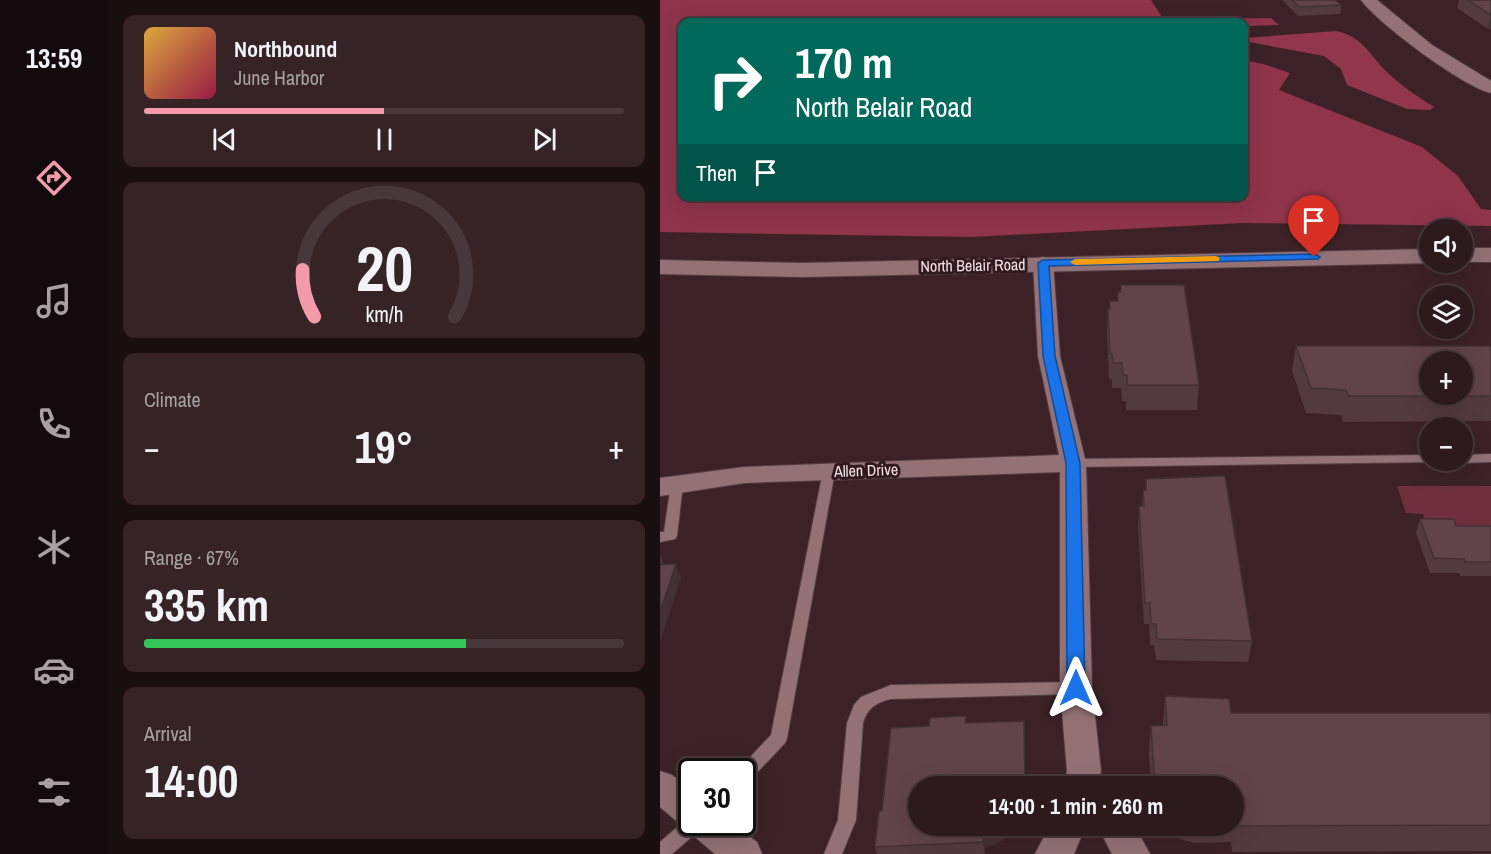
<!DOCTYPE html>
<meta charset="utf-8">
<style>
body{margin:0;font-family:"Archivo Narrow",sans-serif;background:#352326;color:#f1f3f6;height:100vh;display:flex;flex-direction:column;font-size:22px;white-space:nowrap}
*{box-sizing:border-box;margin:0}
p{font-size:20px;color:#a7a1a4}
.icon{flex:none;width:33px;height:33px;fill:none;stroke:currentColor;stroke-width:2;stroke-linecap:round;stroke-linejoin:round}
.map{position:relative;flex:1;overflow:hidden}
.side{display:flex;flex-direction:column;gap:15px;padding:15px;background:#190e10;width:552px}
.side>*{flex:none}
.banner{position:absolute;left:18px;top:18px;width:570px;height:183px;border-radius:12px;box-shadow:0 6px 24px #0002,0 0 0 2px #48383b;background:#00695c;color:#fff;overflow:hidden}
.fabs{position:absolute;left:759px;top:219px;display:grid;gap:12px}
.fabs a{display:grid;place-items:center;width:54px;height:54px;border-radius:50%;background:#2d1a1d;box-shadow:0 6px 24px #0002,0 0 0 2px #48383b;font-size:30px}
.speed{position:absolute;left:18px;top:758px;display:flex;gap:12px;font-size:30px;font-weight:700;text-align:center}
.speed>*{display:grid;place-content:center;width:78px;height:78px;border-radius:50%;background:#2d1a1d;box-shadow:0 6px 24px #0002,0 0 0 2px #48383b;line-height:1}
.speed .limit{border:3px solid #111;border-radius:9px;background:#fff;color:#111}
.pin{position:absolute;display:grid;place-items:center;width:51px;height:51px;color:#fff;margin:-62px -26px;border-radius:50% 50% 50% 0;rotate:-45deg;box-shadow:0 0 6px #0007}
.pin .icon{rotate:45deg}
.me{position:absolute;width:66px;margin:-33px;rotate:0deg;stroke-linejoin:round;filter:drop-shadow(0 0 4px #0008)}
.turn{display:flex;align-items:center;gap:21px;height:126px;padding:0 18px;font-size:27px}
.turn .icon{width:78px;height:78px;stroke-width:2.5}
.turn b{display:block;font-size:42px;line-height:51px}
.then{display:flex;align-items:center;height:57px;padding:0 18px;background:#0003;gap:12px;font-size:22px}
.big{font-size:45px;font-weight:700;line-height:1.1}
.side .widget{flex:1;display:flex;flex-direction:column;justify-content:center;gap:9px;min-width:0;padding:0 21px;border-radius:12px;background:#352326}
.side .dial{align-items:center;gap:0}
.dial svg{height:156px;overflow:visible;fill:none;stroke:#48383b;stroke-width:7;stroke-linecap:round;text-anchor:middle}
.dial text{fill:#f1f3f6;stroke:none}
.song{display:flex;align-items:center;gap:18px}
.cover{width:72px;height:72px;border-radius:9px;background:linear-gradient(135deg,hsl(40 70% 55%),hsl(340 70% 35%))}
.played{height:6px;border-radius:3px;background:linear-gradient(90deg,#f39aab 50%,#48383b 50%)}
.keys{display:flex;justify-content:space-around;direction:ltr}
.heat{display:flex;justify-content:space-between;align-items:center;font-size:33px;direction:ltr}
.charge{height:9px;border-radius:4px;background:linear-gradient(90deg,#34c759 67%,#48383b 0)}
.trip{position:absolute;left:248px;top:776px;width:336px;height:60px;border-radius:30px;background:#2d1a1d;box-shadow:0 6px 24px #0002,0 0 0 2px #48383b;font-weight:700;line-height:60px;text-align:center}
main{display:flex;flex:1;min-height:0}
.tab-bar{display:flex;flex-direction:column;width:108px;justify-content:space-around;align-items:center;background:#120a0c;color:#a7a1a4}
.tab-bar .icon{width:42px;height:42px}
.tab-bar .active{color:#f39aab}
.tab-bar b{font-size:27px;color:#f1f3f6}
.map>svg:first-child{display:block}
.green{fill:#6f2f3e}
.forest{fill:#8f344b}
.water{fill:#91364d}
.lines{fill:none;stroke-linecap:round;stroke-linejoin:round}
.service-casing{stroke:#553f43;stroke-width:2}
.minor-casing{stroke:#553f43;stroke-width:2}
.tertiary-casing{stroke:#553f43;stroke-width:2}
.service{fill:#927277;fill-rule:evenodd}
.minor{fill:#927277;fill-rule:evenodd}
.tertiary{fill:#927277;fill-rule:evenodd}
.wall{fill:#533a3f}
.shaded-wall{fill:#443033}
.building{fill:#614449;stroke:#443033;stroke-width:1.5;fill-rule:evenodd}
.route{fill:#1a73e8;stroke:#114b97;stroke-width:1.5}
.slow{fill:#f59e0b}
.labels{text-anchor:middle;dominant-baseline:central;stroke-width:6;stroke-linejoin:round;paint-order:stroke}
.street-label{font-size:16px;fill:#f5e3e6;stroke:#31191e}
</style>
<main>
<nav class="tab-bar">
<b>13:59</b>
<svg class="icon active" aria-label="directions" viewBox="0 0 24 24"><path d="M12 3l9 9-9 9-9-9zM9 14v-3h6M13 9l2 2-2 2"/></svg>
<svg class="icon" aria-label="music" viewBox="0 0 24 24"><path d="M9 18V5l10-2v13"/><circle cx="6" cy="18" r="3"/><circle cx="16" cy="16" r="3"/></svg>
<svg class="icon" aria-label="phone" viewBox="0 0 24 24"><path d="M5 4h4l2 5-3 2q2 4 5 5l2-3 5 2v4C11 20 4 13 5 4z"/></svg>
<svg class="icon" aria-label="climate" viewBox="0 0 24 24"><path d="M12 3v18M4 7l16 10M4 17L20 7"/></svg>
<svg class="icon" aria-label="car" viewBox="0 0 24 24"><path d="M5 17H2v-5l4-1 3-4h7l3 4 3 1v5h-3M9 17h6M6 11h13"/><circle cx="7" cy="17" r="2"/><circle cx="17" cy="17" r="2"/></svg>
<svg class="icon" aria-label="filters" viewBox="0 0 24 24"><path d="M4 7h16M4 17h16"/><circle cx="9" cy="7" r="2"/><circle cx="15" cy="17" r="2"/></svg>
</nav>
<section class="side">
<div class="widget">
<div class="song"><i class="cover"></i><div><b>Northbound</b><p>June Harbor</p></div></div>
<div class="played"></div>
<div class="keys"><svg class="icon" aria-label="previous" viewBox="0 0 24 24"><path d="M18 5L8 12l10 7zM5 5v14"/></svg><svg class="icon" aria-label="pause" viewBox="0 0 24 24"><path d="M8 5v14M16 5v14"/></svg><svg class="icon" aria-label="next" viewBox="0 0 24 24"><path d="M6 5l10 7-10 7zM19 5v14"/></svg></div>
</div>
<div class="widget dial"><svg viewBox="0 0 100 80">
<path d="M14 69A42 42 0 1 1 86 69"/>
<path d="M14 69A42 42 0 0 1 8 45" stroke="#f39aab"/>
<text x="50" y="56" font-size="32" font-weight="700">20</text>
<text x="50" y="72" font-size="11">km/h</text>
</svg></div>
<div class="widget"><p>Climate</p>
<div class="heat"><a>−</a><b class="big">19°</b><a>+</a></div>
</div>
<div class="widget"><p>Range · 67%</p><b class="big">335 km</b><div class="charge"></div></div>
<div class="widget"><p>Arrival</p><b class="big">14:00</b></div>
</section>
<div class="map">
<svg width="831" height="854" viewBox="0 0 831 854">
<rect width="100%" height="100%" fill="#3c2227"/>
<polygon class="green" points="737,486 831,486 831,526 767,526 763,514 746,513"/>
<polygon class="forest" points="0,0 491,0 503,19 611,18 619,25 584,26 584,22 22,22 22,196 584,196 584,60 603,64 630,73 619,90 762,147 798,176 821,209 831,210 831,226 582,223 312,237 0,232"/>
<path class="water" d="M676,31c29,6 33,25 53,43 14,13 29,23 45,33l-4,3 -23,-1 -60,-24 -6,-16 -17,-13 -80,-15 1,-3z"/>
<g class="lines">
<defs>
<g id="service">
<polygon points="831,454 831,462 802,463 797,460 802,460 802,455"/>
<polygon points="770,455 770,460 775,460 774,462 413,467 407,463 413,459"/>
<polygon points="169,467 175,471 127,738 125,743 88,782 82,784 82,771 77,771 111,735 163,471"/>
<polygon points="17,480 23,484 17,536 15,539 0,542 0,532 4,532 11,484"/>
<path d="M415,682l6,1 2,5 -2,5 -6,1 -184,5c-14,3 -24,9 -28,24l-7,97 -14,34h-18l14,-34 9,-97 7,-18 7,-8 30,-12z"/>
<polygon points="30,816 32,816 32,822 45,822 42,828 12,854 0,854 0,842"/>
</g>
<g id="minor">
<polygon points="383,257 390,259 393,263 400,356 426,463 432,688 441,771 437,786 403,786 407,771 400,688 400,472 84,483 0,496 0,478 84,467 399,455 378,356 373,263 376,259"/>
<polygon points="0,771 12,775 32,791 32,822 69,822 97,842 102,854 55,854 0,807"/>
<polygon points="390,825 426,825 414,854 375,854"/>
<polygon points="437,825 474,825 490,854 452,854"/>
</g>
<g id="tertiary">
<path d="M701,0h16l55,45 59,36v12c-29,-7 -112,-69 -130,-93z"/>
<rect x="802" y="248" width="29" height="14"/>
<polygon points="770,249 770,262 773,262 770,263 143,277 0,274 0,260 143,263"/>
</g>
</defs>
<use href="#service" class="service-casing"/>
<use href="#minor" class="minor-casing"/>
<use href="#tertiary" class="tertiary-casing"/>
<use href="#service" class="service"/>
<use href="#minor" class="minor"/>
<use href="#tertiary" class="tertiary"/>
</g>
<g class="wall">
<polygon points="622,0 675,0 681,5 680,14 638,16"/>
<polygon points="799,0 831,0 831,29 828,29 797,8"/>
<polygon points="461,285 539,385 537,410 466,410 466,401 462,401 461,388 452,388 452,379 449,379 447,334 448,309 450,309 450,301 458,301 458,292 461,292"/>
<polygon points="636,346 831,346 831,421 683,422 681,415 646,413 632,371"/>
<polygon points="486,479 592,641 588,662 496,660 494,645 490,645 489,624 484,624 478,527 479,506 482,506 483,490 485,490"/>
<polygon points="760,519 796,526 831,526 831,576 800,576 799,573 770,573 756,533"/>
<polygon points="505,696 571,713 831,713 831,851 572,852 571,842 534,843 520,839 510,829 507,825 573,825 573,786 491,786 489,752 491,726 503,725"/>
<polygon points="306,716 306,723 364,721 365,786 258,786 258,825 354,825 349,835 336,844 325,848 325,854 217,854 215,847 222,811 269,726"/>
</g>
<g class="shaded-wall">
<polygon points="831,16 831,29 828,29"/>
<polygon points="1,556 6,570 0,572 0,557"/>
<polygon points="16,564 21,578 0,642 0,611"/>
<polygon points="343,825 354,825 349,835 336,844 325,848 324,854 323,834"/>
</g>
<g class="building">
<polygon points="632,0 675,0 681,5 639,7"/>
<polygon points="808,0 831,0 831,15"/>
<polygon points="461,285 524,285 539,385 467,385 467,375 463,375 462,363 453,363 452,354 450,354 448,309 450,309 450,301 458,301 458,292 461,292"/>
<path d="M636,346h195v50h-142l-3,-6 -35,-2zM770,362h32v32h-32z"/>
<polygon points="565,476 592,641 497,639 496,624 491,624 490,603 485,603 479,506 484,506 483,490 486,490 486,479"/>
<polygon points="760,519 794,519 796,526 831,526 831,562 805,562 804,559 774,558"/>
<polygon points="16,564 0,611 0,565"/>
<polygon points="505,696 569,699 571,713 831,713 831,825 576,826 575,816 573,816 573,786 503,786 494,772 491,726 507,725"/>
<polygon points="306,716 305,723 364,721 365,786 258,786 258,825 343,825 335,830 323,834 323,842 215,847 219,811 222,811 231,728 269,726 270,718"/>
</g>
<polygon class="route" points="654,254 660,257 658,259 389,266 395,356 420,463 425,688 422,693 416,695 409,693 407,688 406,463 383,356 378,263 383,260"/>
<polygon class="slow" points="555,256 559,257 559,261 415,265 410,262 415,259"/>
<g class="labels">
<g class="street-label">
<text transform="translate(313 265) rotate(-1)">North Belair Road</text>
<text transform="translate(206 470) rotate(-2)">Allen Drive</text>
</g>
</g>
</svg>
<div class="fabs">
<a><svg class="icon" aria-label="sound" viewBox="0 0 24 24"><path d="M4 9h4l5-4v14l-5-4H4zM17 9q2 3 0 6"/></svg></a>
<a><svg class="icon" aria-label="layers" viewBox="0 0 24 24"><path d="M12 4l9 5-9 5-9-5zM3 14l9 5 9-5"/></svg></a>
<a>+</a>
<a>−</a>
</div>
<div class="speed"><div class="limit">30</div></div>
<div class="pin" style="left:654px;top:257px;background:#d93025"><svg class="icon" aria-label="arrive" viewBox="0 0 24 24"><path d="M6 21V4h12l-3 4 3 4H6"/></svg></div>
<svg class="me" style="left:416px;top:688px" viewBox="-20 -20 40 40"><path d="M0-17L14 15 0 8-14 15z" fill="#1a73e8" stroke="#fff" stroke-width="4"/></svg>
<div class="trip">14:00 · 1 min · 260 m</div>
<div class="banner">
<div class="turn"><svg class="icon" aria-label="right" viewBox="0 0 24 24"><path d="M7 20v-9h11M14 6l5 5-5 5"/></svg><div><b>170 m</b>North Belair Road</div></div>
<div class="then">Then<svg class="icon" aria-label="arrive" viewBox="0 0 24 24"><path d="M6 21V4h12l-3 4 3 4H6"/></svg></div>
</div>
</div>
</main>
